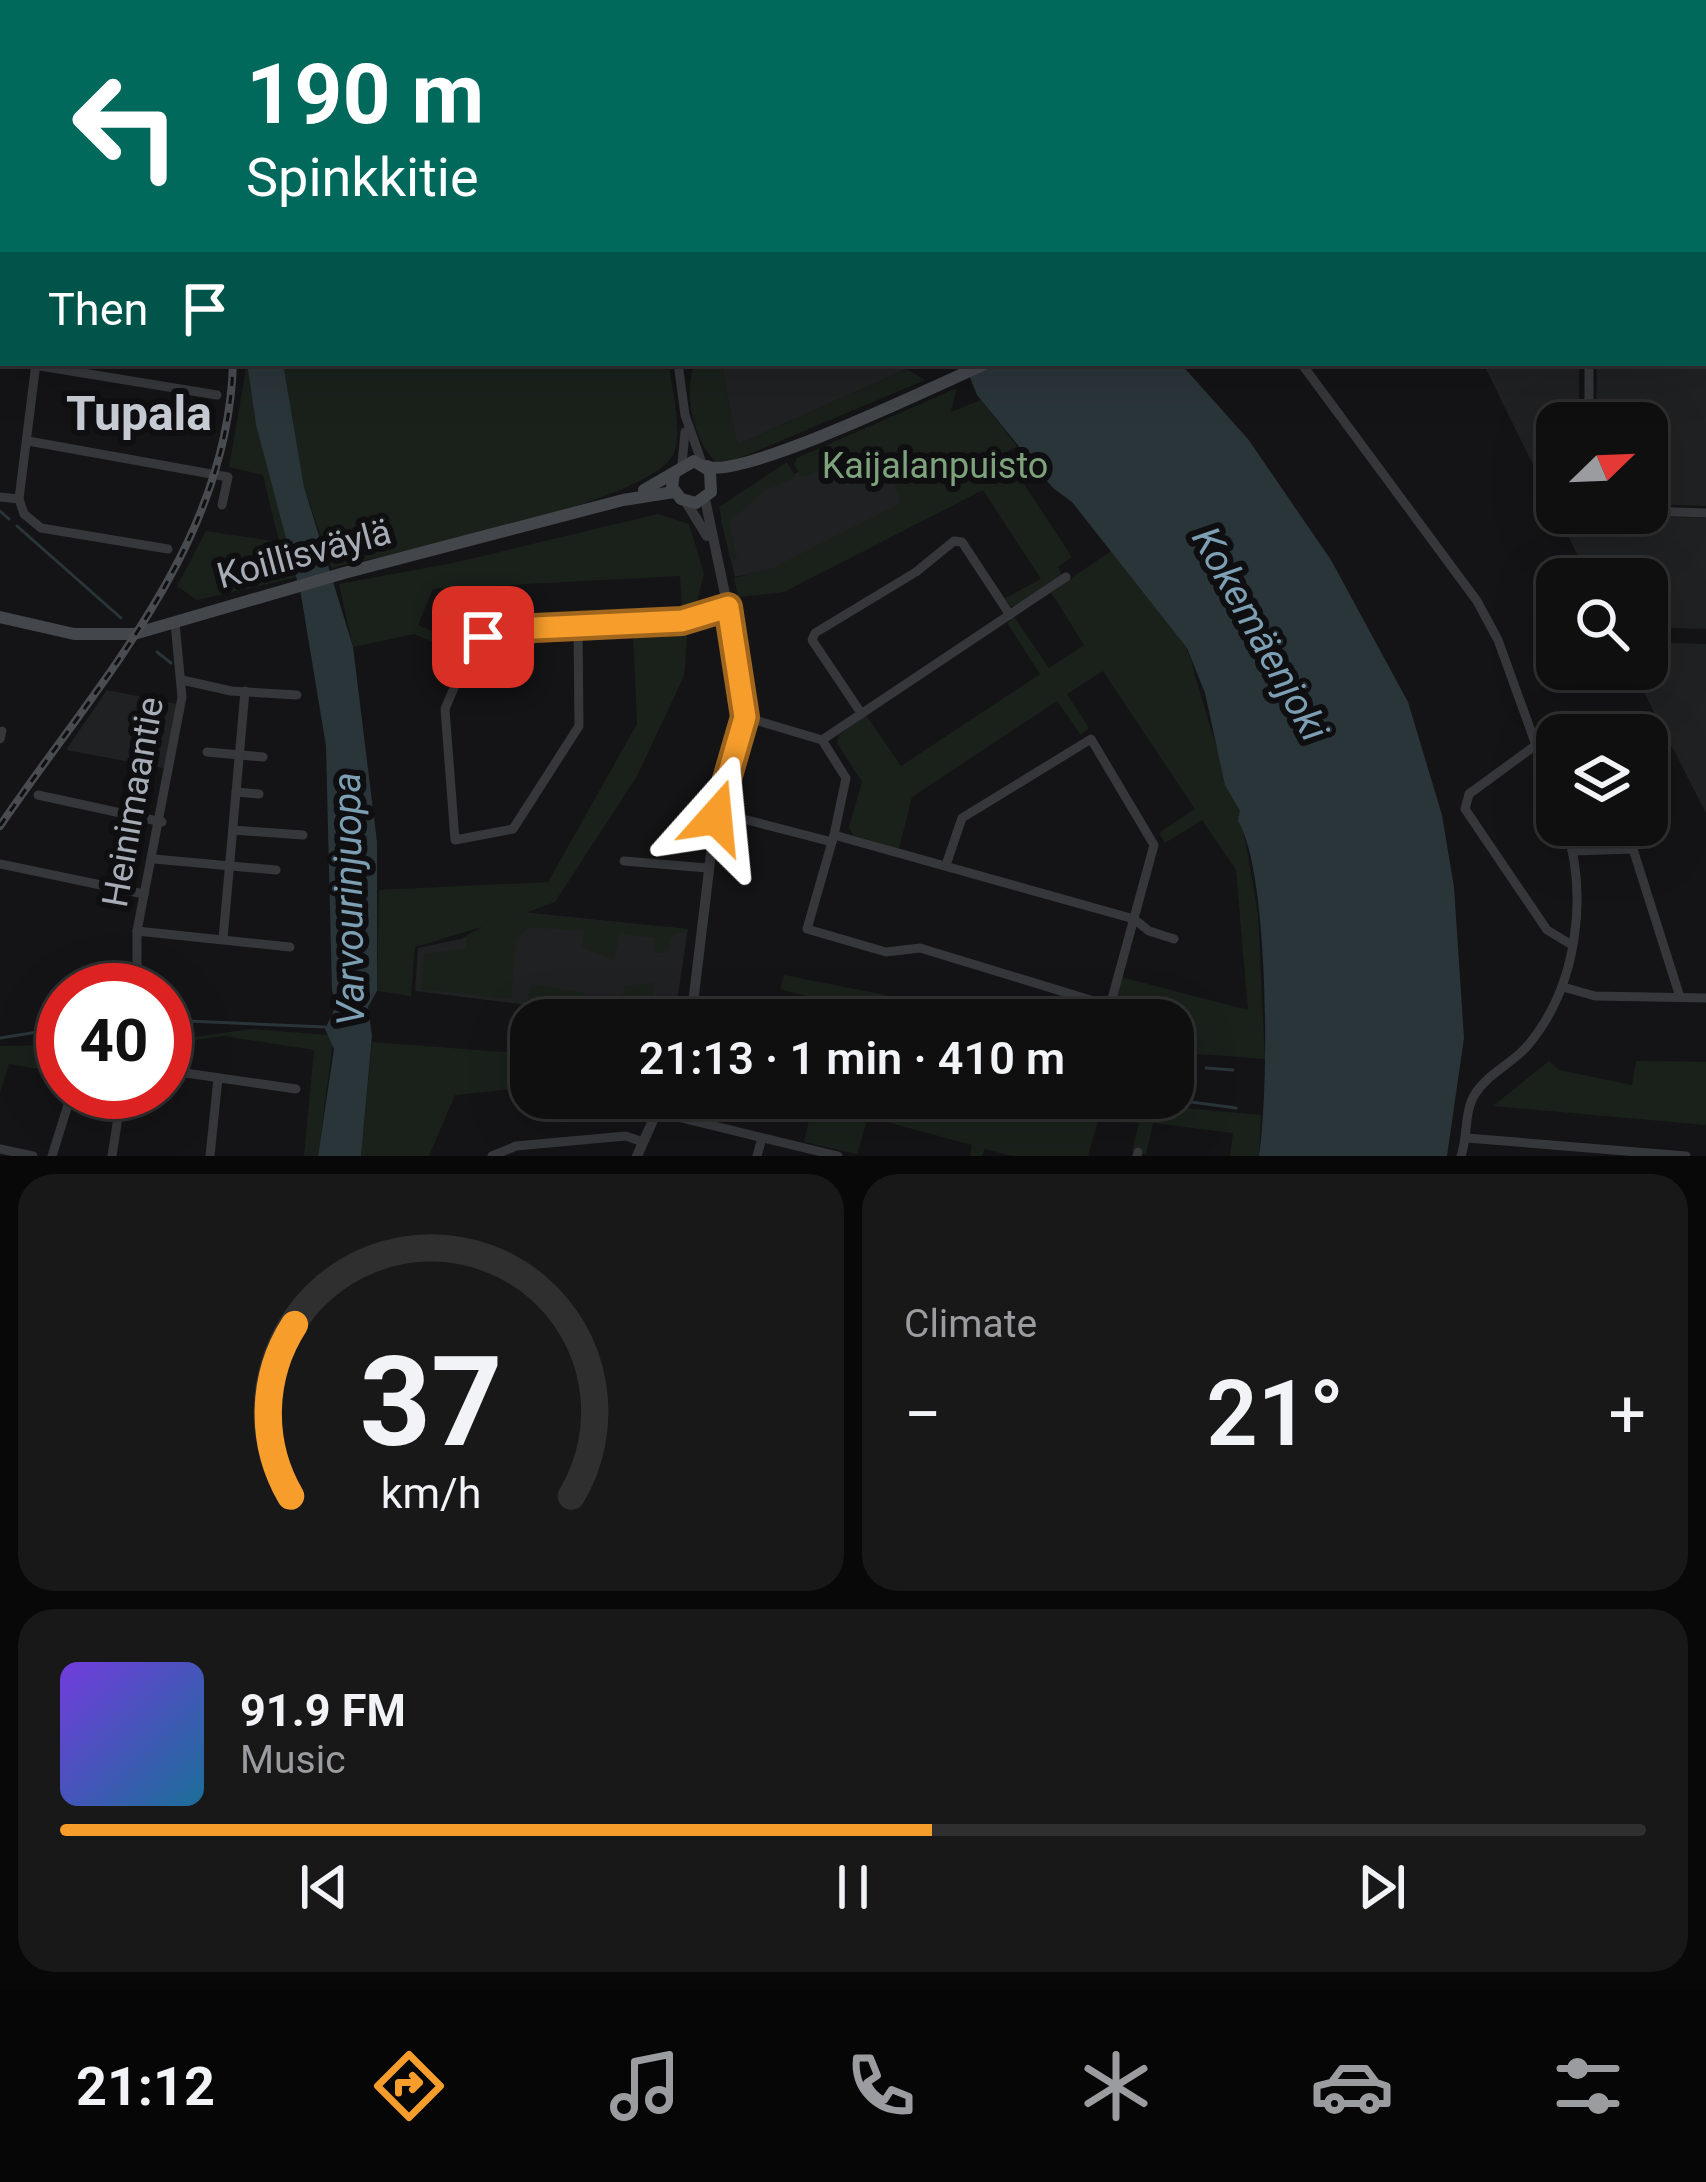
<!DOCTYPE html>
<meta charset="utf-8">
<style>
body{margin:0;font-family:Roboto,sans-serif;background:#181819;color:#f1f3f6;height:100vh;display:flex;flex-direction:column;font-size:45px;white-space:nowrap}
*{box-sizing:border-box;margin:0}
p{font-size:39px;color:#9b9c9f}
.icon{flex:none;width:66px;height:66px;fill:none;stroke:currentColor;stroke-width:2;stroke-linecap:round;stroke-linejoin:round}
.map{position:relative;height:1156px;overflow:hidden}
.drawer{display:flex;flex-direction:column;gap:18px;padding:18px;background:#080809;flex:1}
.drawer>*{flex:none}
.banner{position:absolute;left:0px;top:0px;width:1707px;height:366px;box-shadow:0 12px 48px #0002,0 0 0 3px #2f2f30;background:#00695c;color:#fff;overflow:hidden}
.needle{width:78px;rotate:67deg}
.buttons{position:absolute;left:1536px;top:402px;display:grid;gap:24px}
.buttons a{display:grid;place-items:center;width:132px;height:132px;border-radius:24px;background:#0f0f10;box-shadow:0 12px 48px #0002,0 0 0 3px #2f2f30;font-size:60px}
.speed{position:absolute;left:36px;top:963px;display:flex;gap:24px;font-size:60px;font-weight:700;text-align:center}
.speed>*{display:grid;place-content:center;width:156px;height:156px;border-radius:50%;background:#0f0f10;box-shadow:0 12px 48px #0002,0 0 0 3px #2f2f30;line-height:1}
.speed .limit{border:18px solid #d22;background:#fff;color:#111}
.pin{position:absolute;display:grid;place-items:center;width:102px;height:102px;color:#fff;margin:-51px;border-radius:24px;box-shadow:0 6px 18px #0006}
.me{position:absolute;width:132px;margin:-66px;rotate:18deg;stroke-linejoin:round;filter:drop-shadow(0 0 9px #0008)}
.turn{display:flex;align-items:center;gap:42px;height:252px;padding:0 48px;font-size:54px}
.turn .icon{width:156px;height:156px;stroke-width:2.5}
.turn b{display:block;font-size:84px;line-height:102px}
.then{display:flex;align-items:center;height:114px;padding:0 48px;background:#0003;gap:24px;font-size:45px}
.big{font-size:90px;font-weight:600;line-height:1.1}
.drawer .card{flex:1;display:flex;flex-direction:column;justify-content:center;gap:18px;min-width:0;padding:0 42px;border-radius:36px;background:#181819}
.drawer .dial{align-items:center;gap:0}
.dial svg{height:312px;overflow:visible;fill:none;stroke:#2f2f30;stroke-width:7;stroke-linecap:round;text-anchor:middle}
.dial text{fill:#f1f3f6;stroke:none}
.song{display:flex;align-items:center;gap:36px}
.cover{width:144px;height:144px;border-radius:18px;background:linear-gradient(135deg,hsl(260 70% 55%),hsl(200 70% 35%))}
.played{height:12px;border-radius:6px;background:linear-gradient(90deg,#f69d2c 55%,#2f2f30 55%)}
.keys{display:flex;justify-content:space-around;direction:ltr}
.heat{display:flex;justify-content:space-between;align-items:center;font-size:66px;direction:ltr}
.drawer .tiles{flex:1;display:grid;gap:18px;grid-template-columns:1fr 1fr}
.card:last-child{grid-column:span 2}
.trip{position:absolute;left:510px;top:999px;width:684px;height:120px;border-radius:36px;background:#0f0f10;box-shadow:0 12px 48px #0002,0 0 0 3px #2f2f30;font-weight:600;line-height:120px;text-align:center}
.dock{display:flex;height:192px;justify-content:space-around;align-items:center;background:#060606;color:#9b9c9f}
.dock .icon{width:84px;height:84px}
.dock .active{color:#f69d2c}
.dock b{font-size:54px;color:#f1f3f6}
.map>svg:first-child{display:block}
.built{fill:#202123}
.green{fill:#1a211b}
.water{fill:#2a353a}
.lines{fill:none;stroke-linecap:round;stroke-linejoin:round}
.stream{stroke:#2a353a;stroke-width:3}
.minor{stroke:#35373b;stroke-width:9}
.tertiary{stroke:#35373b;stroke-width:10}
.secondary{stroke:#43464b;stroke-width:12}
.rail-casing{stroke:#484b50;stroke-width:8}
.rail{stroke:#0f0f11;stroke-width:3;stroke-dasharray:9;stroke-linecap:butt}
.route-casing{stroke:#a0661d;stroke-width:30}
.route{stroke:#f69d2c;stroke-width:21}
.labels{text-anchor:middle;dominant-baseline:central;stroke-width:12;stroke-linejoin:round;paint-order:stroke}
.park-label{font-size:36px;fill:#7ea27c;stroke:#0f0f11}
.street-label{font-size:36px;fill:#a6adb7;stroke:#0f0f11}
.water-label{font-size:39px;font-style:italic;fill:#7c9fb3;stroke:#0f0f11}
.district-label{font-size:48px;font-weight:bold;fill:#c7cbd3;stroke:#0f0f11}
</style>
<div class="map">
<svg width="1706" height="1156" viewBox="0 0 1706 1156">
<rect width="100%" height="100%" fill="#141416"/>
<g class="built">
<polygon points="0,0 831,0 831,3 3,3 3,199"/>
<polygon points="1706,350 1706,506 1647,504 1647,423 1596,423 1597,363 1704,363"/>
<polygon points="721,363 905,363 907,369 737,445"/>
<polygon points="1483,363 1579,363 1579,423 1557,423 1557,487 1544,487"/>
<polygon points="881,443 903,504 773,569 735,577 721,520 752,489"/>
<polygon points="1557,513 1706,518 1706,629 1647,627 1647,579 1589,579"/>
<polygon points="1647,642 1706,644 1706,813 1632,669 1647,669"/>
<polygon points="107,690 177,704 168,769 66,750"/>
<polygon points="520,912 688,929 676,1007 654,1012 576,1011 415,991 418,948 460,939"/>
</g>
<g class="green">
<polygon points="247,363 256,425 297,577 197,600 177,586 206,531 279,542 263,475 229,467"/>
<path d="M283,363h386c2,24 15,71 4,92 -27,49 -278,97 -341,113l-28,-81z"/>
<path d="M721,363l16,82 170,-76 18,11 -204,86c-27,-19 -38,-71 -27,-101z"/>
<polygon points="957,388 951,412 981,400 1017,446 1004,454 1072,557 1058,567 1063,578 1017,607 1010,606 1005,598 1041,579 983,490 784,592 738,597 734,578 771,569 901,503 880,444 858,452 859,458 801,477 794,464 797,458"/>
<polygon points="787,462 796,478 763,491 729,523 737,558 730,559 719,507"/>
<polygon points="658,514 689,524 704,574 697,602 682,609 680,576 433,589 418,625 465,645 462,654 414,634 353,647 339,584 453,563"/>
<path d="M1111,551c16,19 73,86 78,103 15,52 30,106 51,157l18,103 7,145 -92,-7v-32h-70l2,-10h7l9,-33 127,33 -12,-140 -34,-50 -37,23 -6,-10 36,-24 -92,-138 -36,23 22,34 -8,7 -24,-34 -145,96 -13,52 -46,-14 -4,-8 13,-45 -25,-39 2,-8 27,-20 35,51 139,-92 -33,-51 8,-5 34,50 35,-23 -33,-53z"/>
<polygon points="688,625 684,676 637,776 555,902 523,914 688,929 673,935 667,953 654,953 655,938 620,934 614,960 582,948 584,931 529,927 516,939 511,999 421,989 424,954 466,948 466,936 482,927 415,947 411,996 377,991 379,890 548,882 637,724 633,635"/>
<polygon points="784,975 1012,1020 895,1020 780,989"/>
<polygon points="653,983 654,1012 525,1005 532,984 584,993 584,1000 605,1003 622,997 625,986"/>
<polygon points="251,1029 329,1035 333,1041 318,1156 304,1156 314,1050 224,1036 168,1044 165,1060 165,1041"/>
<polygon points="372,1042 531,1054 531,1087 455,1095 429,1156 361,1156"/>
<polygon points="63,1045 63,1073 9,1064 0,1092 0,1046"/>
<polygon points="1549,1061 1559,1070 1632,1085 1636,1061 1706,1062 1706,1125 1493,1106"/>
<polygon points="796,1098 1075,1098 1261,1115 1259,1156 1230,1156 1233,1133 1153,1123 1146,1155 1132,1151 1139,1123 1098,1121 1088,1156 1012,1156 985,1149 982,1156 970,1156 972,1145 868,1117 857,1154 804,1142 813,1103"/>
</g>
<g class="water">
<polygon points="247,363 283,363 304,487 353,647 377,842 377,991 368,1007 372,1036 361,1156 318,1156 334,1049 325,1029 337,1004 332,991 326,746 301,595 256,425"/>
<path d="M964,363h216l68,76 83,121 77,142 34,113 12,72 10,151 -17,118h-188c10,-64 11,-282 -21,-335l2,-10 -15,-26 -20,-92 -18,-45 -115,-146 -19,-14 -76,-93z"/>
</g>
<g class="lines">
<g class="stream">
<polyline points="1313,0 1314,3"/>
<polyline points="1704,140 1706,140"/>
<polyline points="0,511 9,519"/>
<polyline points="17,526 121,618"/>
<polyline points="157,652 171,663"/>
<polyline points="165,1020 325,1027"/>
<polyline points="0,1038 63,1028"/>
<polyline points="1173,1066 1194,1068"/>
<polyline points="1206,1068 1233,1070"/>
<polyline points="1161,1098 1236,1108"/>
</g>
<g class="minor">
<polyline points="1089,0 1090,3"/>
<polyline points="1378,0 1378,3"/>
<polyline points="1468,0 1469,3"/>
<polyline points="1640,0 1640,3"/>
<polyline points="1030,3 1030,0"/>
<polyline points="1704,70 1706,70"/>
<polyline points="1704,343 1706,343"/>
<polyline points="0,360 3,361"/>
<polyline points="22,363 217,395"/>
<polyline points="36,363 19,499 24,514 41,528 168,549"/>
<polyline points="678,363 685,415 702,463"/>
<polyline points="1301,363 1477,601 1498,640 1557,803"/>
<polyline points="1589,423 1589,363"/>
<polyline points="28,441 228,477 222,505"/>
<polyline points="682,464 685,432"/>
<polyline points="0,497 19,499"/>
<polyline points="1647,511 1706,513"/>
<polyline points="578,627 579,726 513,829 455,840 445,709 473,643 535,628 682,621 728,607"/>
<polyline points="182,680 231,691 297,695"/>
<polyline points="861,713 812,640 815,633 916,572 954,541 962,542 1010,615"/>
<polyline points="745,717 822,740 846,778 834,835 1134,919 1149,931 1174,939"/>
<polyline points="0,739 2,731"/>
<polyline points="822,740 1066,577"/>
<polyline points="1536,745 1469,794 1465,809 1547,930 1572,945"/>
<polyline points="207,752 263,757"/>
<polyline points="236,792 259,794"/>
<polyline points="38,795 162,822"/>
<polyline points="716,812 832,842"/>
<polyline points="233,830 303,835"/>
<polyline points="834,835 807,929 886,952 920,948 1110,1006 1154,845 1091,739 962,818 946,865"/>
<polyline points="1574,851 1633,849 1680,997"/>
<polyline points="154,859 276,870"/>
<polyline points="624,861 707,868"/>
<polyline points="0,864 144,894"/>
<polyline points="137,931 290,947"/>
<polyline points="223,939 245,691"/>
<polyline points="1563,987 1595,996 1706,998"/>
<polyline points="137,990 137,931 182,697 175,623"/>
<polyline points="165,1070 296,1089"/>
<polyline points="657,1112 838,1156"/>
<polyline points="1467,1138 1686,1156"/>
<polyline points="0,1149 33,1156"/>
<polyline points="52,1156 72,1092"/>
<polyline points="112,1156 122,1092"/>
<polyline points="210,1156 218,1078"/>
<polyline points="492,1156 516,1146 626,1136 643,1142"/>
<polyline points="757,1156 762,1138"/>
<polyline points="1137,1156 1138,1152"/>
<path d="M1461,1156c7,-19 3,-45 14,-62 13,-21 39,-31 54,-50 48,-58 60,-149 36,-219"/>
</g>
<g class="tertiary">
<polyline points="1203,0 1204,3"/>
<polyline points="1538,0 1538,3"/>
<polyline points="686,502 707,536"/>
<polyline points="691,1020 716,812 737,751 746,694 705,499"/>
<polyline points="637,1156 663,1098"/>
</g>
<g class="secondary">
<polyline points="1704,183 1706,183"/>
<path d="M707,466c30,16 237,-84 280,-103"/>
<polyline points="644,490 694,461 710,471 711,492 696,503 681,499 672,487 674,473"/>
<polyline points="0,617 74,634 134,634 344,573 623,500 674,492"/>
</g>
<defs>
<g id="rail">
<polyline points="195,3 196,0"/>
<path d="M0,826c98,-144 228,-280 233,-463"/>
</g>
</defs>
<use href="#rail" class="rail-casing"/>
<use href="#rail" class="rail"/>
</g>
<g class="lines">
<defs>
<polyline id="route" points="483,637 535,628 682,621 728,607 745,717 716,817"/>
</defs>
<use href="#route" class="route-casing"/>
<use href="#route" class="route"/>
</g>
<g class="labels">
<g class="park-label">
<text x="935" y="466">Kaijalanpuisto</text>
</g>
<g class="street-label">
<text transform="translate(304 554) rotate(-15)">Koillisväylä</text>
<text transform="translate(133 802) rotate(-80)">Heinimaantie</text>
</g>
<g class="water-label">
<text transform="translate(1260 634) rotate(61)">Kokemäenjoki</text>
<text transform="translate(349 899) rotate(-91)">Varvourinjuopa</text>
</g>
<g class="district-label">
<text x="139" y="413">Tupala</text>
</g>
</g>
</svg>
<div class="buttons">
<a><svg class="needle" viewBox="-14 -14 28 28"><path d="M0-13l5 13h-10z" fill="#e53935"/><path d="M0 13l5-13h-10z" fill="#9b9c9f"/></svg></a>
<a><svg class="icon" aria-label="search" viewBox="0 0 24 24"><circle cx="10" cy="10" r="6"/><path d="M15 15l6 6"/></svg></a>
<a><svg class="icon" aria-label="layers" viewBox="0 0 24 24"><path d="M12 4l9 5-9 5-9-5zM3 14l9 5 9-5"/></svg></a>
</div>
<div class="speed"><div class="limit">40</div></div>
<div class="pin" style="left:483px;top:637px;background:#d93025"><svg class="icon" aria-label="arrive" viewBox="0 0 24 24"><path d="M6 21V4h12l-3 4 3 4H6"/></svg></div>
<svg class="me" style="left:716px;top:817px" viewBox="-20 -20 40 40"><path d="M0-17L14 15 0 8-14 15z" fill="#f69d2c" stroke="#fff" stroke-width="4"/></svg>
<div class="trip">21:13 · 1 min · 410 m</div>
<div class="banner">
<div class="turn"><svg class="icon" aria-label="left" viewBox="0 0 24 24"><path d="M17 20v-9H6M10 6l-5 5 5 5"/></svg><div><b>190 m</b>Spinkkitie</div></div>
<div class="then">Then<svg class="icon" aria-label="arrive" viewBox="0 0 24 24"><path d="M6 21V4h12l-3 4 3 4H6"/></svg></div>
</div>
</div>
<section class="drawer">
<div class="tiles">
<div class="card dial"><svg viewBox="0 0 100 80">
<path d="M14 69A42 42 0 1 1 86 69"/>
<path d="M14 69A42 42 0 0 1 15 25" stroke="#f69d2c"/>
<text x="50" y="56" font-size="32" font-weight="700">37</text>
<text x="50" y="72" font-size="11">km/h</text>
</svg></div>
<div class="card"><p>Climate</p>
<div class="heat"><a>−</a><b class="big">21°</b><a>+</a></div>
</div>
<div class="card">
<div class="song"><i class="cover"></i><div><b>91.9 FM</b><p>Music</p></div></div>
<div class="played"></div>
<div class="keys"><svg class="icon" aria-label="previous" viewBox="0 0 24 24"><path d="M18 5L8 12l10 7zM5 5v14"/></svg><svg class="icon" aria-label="pause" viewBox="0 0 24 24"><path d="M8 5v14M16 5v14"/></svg><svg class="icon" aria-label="next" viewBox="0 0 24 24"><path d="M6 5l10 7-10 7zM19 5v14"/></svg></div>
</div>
</div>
</section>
<nav class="dock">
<b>21:12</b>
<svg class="icon active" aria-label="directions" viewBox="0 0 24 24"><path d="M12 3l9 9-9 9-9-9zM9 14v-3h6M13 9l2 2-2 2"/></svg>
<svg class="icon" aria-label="music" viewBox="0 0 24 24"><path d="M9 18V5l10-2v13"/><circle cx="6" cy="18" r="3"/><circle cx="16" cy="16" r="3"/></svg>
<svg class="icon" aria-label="phone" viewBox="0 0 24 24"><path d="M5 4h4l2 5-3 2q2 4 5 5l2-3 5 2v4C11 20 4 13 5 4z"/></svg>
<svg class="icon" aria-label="climate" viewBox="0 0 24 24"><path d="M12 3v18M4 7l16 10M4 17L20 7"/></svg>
<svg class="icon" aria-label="car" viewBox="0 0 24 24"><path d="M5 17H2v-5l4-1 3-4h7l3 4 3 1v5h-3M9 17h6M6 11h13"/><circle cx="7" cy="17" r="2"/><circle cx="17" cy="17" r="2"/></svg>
<svg class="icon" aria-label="filters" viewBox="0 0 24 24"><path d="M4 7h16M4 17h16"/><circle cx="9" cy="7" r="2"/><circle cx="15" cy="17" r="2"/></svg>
</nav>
